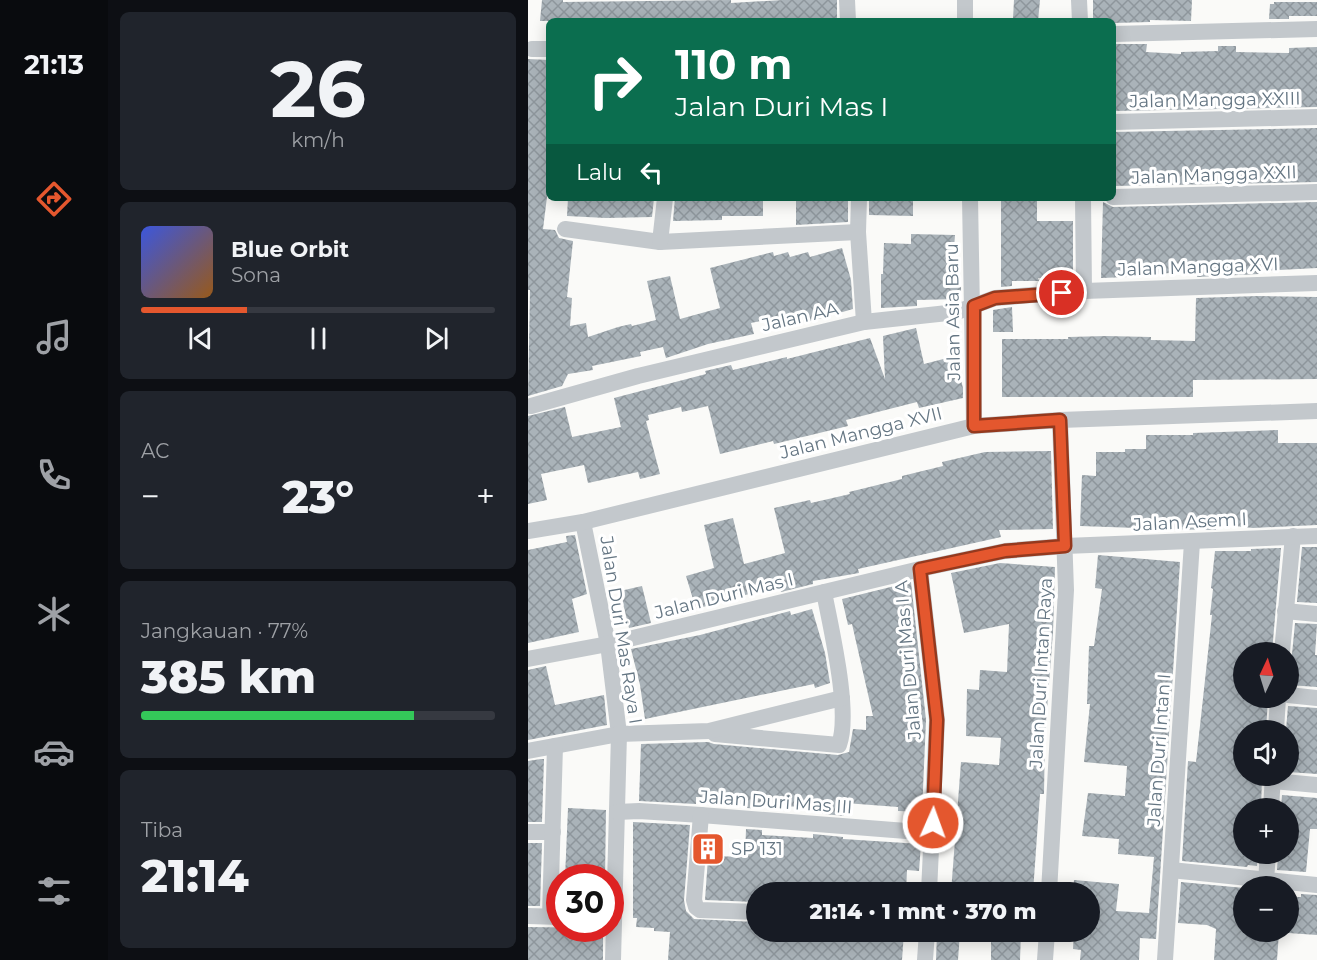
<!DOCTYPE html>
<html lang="id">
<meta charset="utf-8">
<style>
body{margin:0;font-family:Montserrat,sans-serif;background:#20242c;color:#f1f3f6;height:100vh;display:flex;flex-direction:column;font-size:22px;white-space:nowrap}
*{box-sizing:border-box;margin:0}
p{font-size:20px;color:#9ea1a6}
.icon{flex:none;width:33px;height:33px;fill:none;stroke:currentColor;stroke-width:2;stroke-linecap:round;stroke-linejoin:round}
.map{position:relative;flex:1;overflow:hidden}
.details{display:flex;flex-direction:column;gap:12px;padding:12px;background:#0d0f14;width:420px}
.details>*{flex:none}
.top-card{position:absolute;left:18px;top:18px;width:570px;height:183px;border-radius:9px;box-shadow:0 3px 15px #0003;background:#0b6e4f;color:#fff;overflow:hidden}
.needle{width:39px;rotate:4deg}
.controls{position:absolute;left:705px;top:642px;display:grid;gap:12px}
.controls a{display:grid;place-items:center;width:66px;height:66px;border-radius:50%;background:#171b24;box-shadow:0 3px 15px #0003;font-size:30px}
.speed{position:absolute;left:18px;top:864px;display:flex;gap:12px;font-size:30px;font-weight:700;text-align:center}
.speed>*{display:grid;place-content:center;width:78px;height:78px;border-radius:50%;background:#171b24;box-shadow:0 3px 15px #0003;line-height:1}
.speed .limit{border:9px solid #d22;background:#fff;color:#111}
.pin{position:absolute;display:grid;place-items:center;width:51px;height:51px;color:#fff;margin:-26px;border:3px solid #fff;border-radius:50%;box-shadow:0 2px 6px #0007}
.me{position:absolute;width:66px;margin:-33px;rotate:2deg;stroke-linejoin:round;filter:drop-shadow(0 0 4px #0008)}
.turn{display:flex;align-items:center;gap:21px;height:126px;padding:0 30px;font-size:27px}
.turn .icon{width:78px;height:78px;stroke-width:2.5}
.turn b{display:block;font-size:42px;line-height:51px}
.then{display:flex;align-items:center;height:57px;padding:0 30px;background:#0003;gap:12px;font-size:22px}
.big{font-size:45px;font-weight:800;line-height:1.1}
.details .tile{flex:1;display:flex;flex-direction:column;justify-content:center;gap:9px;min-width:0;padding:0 21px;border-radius:9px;background:#20242c}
.details .dial{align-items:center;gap:0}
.dial b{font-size:78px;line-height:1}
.song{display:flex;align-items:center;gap:18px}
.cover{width:72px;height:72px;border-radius:9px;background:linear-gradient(135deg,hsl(230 70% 55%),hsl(30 70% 35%))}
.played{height:6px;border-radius:3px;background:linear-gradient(90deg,#e4572e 30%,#363941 30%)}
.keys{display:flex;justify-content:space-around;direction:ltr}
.heat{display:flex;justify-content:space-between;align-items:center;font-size:33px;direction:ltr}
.charge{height:9px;border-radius:4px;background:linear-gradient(90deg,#34c759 77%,#363941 0)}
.trip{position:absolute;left:218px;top:882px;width:354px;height:60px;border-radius:30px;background:#171b24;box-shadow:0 3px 15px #0003;font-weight:800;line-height:60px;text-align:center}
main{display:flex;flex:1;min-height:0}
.tab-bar{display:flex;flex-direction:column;width:108px;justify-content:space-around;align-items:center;background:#090b0e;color:#9ea1a6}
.tab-bar .icon{width:42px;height:42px}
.tab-bar .on{color:#e4572e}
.tab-bar b{font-size:27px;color:#f1f3f6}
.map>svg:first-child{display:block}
.building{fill:url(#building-cross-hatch)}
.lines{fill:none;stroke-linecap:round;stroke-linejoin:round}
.minor{stroke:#c3c8cc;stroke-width:16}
.route-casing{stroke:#94391e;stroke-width:15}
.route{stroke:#e4572e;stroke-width:10}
.labels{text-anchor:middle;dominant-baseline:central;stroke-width:6;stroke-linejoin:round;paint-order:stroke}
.street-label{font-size:18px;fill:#657683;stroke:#fff}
.poi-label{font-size:18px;fill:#657683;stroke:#fff;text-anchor:start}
</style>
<main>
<nav class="tab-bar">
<b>21:13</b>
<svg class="icon on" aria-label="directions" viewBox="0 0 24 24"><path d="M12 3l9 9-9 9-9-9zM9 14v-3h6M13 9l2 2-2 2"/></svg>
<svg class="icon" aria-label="music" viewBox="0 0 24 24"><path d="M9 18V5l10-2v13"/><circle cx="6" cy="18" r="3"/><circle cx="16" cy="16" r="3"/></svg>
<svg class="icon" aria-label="phone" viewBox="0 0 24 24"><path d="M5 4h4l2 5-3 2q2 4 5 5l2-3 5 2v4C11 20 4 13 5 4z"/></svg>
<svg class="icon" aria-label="climate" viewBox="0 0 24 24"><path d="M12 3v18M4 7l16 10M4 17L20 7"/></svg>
<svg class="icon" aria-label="car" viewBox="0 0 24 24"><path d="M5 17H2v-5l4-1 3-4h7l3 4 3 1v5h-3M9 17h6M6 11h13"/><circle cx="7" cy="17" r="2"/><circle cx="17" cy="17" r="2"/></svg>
<svg class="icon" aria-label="filters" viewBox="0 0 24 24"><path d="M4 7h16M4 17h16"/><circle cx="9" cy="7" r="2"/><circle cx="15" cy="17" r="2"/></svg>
</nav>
<section class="details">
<div class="tile dial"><b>26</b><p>km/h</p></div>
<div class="tile">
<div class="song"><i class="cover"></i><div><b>Blue Orbit</b><p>Sona</p></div></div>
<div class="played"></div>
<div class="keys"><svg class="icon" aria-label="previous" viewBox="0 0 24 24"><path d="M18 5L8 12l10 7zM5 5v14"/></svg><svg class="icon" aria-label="pause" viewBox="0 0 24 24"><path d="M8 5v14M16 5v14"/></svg><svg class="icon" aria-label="next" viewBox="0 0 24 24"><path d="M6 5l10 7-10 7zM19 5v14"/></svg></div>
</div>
<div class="tile"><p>AC</p>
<div class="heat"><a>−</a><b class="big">23°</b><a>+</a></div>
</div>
<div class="tile"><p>Jangkauan · 77%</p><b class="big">385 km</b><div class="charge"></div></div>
<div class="tile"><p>Tiba</p><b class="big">21:14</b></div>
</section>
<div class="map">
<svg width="789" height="960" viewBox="0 0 789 960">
<defs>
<pattern id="building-cross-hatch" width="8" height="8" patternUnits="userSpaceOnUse" patternTransform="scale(1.5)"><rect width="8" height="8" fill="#aab3b9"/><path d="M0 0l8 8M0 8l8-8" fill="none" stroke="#8e969c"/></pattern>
</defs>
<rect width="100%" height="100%" fill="#fafaf8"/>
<g class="building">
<polygon points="14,0 35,0 35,2 203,0 203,3 255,0 309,0 309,21 12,21"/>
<polygon points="486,0 512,0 510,21 485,19"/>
<polygon points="565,0 664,0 663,21 622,20 622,22 585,23 585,21 565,21"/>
<polygon points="746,2 789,2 789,16 761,16 761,19 741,19 742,4 746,4"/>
<polygon points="585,44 619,44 618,52 653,54 653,52 690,51 690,46 708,46 708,52 761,53 761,48 789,47 789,107 585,111"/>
<polygon points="0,59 21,60 18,92 21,92 21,181 15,229 27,230 31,238 45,241 39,297 44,298 42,326 58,323 60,337 90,327 103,324 104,326 128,320 119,281 142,276 152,319 192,308 182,268 245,252 246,256 260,252 262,257 280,252 282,257 314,248 323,280 325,309 276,323 274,317 252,321 251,317 223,323 226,334 180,344 138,358 135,347 112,352 113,356 64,366 65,370 40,374 34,386 0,396 2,290 0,290"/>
<polygon points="789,128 789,182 585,186 585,132"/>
<polygon points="40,198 126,198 124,217 78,218 39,216"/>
<polygon points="147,198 235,198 235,216 194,216 194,220 145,221"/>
<polygon points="268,198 320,198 320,222 268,225"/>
<polygon points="473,198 509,198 509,221 545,221 545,278 510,278 511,281 484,281 484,286 473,287"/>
<polygon points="341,199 385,200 385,216 341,215"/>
<polygon points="575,202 585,207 789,202 789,268 731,271 731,274 669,277 669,274 643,273 626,274 626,276 573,278"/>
<polygon points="383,234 427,235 425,262 427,262 427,277 433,277 433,299 389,300 389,306 353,308 353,274 355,274 356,243 383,244"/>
<polygon points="731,296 789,297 789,379 665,380 665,397 474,397 474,339 540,339 540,337 578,336 623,337 623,340 667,341 668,298"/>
<polygon points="484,307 485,332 465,332 465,310"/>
<polygon points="388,328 396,364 427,356 435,388 435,398 391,408 389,402 318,420 320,426 246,444 245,441 192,454 180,406 154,412 153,407 120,415 121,420 118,421 132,474 112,479 110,472 60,483 56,465 13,474 19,500 0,504 0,416 37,407 44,437 93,427 86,398 178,374 177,371 203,365 205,370 259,357 259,359 342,338 357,379 355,336"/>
<polygon points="750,430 750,443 789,443 789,525 725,528 688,524 688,530 628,529 627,532 624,532 609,531 609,528 552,526 554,475 568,476 568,452 597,452 597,449 618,449 618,435 665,435 665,433"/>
<polygon points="523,451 525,529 471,530 473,537 330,569 331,573 285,581 285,584 253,592 252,588 221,594 168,609 158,576 186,568 176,525 205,518 216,564 257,553 246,508 282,500 283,503 322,494 321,492 374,479 374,476 415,466 414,462 457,452"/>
<polygon points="47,535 59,594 44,599 51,632 0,643 0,550 39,542 38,536"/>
<polygon points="774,547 789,547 789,603 769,602"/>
<polygon points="753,548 744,652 716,652 716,698 740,698 738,730 716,730 716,776 734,777 733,808 716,808 716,854 730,854 729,866 720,865 719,867 654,861 660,761 668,762 677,680 684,615 682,615 685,589 683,588 687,551 723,551 723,549"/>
<polygon points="570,555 652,562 628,939 612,938 611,960 552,960 553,950 545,949 546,932 561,932 561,892 545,892 546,880 591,884 588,911 621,913 626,857 590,854 591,839 554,836 560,793 597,796 599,766 556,762 562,704 559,704 561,646 566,646 574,589 567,588"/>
<polygon points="472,563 527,567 525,632 517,735 516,794 512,794 505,892 423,892 433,762 471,765 473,738 438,736 439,689 451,690 452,670 479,672 481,624 436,633 423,573"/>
<polygon points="383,582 398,720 394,812 370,811 370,807 317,803 316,816 286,813 286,807 235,806 235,809 219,808 219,804 197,803 198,798 168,797 168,804 111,801 113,744 180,742 186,744 310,755 321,752 325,729 338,730 338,716 345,716 324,624 320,625 314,599"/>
<polygon points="114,586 123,623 101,628 92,591"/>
<polygon points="284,609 297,653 302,683 287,688 286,684 117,719 112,685 103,649 172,635 262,611 263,615"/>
<polygon points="767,623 789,624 787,655 789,655 789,687 761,685"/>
<polygon points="18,666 27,705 76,695 79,725 0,740 0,670"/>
<polygon points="760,706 789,708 789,774 760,772 760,730 758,730"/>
<polygon points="13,759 16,759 14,822 0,822 0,761"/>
<polygon points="754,795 789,798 789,829 782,829 778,872 749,870 750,854 760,854 760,808 753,808"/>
<polygon points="40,808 78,810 77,878 37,878"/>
<polygon points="105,822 162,825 156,900 158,911 166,919 228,922 228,932 376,932 374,960 140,960 142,932 126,931 126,928 108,927 109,918 105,918"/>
<polygon points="218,829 234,830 234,835 285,838 285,834 315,837 315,839 393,844 391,871 379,870 378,892 228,892 228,902 177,900 181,844 185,845 184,856 217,857"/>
<polygon points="0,843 14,843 12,906 0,906"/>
<polygon points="653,882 716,888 716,932 751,932 749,960 686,960 688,929 679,925 650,923"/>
<polygon points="773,894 789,895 789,935 760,933 760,897 773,897"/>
<polygon points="0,927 75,928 75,960 0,960"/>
<polygon points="409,932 432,932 430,960 408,960"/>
<polygon points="463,932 493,932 492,960 463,960"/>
</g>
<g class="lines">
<g class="minor">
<polyline points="319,0 320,21"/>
<polyline points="437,0 437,21"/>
<polyline points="551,0 552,21"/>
<polyline points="585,34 789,29"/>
<polyline points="4,49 21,49"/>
<polyline points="585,122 789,117"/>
<polyline points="585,197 789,192"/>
<polyline points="331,198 330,232 336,322"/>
<polyline points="442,198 446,426"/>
<polyline points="555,198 556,291"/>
<polyline points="37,229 132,242 330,232"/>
<polyline points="132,242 137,198"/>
<polyline points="3,406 110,376 336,322 429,312 467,298 556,291 789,283"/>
<polyline points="55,522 80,644 91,734 85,960"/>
<polyline points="0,531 55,522 446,426 532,420 789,411"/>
<polyline points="392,569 409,720 401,892"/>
<polyline points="757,611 789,614"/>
<polyline points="754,652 765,536"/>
<polyline points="0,659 80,644 392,569 477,551 537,546 789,536"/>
<polyline points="760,695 789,698"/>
<polyline points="748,730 750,698"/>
<path d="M187,734l124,11c12,-33 -8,-116 -15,-153"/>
<polyline points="0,751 91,734 181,731 314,698"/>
<polyline points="745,781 789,785"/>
<polyline points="743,808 745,776"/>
<polyline points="89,812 111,811 173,815 404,833"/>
<polyline points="173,815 166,900 168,907 172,910 228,912"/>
<polyline points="0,832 25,832"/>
<polyline points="643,870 789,885"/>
<polyline points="738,880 740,854"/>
<polyline points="521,892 538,590 532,420"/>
<polyline points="0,916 32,917"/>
<polyline points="22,916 27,746"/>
<polyline points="397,960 399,932"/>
<polyline points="517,960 519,932"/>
<polyline points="637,960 664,542"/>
</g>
</g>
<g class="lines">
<defs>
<polyline id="route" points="405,823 409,720 392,569 477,551 537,546 532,420 446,426 446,306 467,298 534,293"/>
</defs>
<use href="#route" class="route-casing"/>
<use href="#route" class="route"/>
</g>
<defs>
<symbol id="building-square" viewBox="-11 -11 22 22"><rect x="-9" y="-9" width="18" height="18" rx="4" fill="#e4572e" stroke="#fff"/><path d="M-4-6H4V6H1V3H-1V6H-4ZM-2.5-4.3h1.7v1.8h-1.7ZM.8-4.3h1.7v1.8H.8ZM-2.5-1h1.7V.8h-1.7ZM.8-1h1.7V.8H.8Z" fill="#fff"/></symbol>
</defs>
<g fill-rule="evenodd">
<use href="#building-square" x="161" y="830" width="38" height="38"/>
</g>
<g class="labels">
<g class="street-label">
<text transform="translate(687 100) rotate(-1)">Jalan Mangga XXIII</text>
<text transform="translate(686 175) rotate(-2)">Jalan Mangga XXII</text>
<text transform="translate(670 267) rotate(-2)">Jalan Mangga XVI</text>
<text transform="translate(425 312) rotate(-91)">Jalan Asia Baru</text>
<text transform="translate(272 317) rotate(-13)">Jalan AA</text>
<text transform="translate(333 433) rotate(-14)">Jalan Mangga XVII</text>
<text transform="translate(662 522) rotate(-3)">Jalan Asem I</text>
<text transform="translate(196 596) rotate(-14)">Jalan Duri Mas I</text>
<text transform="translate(93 630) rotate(81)">Jalan Duri Mas Raya I</text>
<text transform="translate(380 660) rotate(-95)">Jalan Duri Mas I A</text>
<text transform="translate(513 673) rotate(-87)">Jalan Duri Intan Raya</text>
<text transform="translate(631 750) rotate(-86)">Jalan Duri Intan I</text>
<text transform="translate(248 802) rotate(4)">Jalan Duri Mas III</text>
</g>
<g class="poi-label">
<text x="203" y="849">SP 131</text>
</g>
</g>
</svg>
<div class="controls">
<a><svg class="needle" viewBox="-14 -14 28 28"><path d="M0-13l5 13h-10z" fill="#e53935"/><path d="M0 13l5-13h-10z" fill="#9ea1a6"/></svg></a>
<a><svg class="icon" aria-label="sound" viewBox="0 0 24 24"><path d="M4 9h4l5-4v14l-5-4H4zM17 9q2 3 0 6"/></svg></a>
<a>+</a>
<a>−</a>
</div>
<div class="speed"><div class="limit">30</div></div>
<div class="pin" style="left:534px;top:293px;background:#d93025"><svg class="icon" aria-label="arrive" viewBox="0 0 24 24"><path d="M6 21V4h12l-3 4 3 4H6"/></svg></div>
<svg class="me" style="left:405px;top:823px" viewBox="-20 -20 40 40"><circle r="17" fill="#e4572e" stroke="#fff" stroke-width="3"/><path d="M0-11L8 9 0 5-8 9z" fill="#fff"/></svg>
<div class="trip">21:14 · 1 mnt · 370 m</div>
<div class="top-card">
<div class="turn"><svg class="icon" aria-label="right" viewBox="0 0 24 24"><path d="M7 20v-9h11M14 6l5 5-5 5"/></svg><div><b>110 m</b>Jalan Duri Mas I</div></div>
<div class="then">Lalu<svg class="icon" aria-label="left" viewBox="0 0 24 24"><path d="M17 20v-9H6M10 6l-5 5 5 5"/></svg></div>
</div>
</div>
</main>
